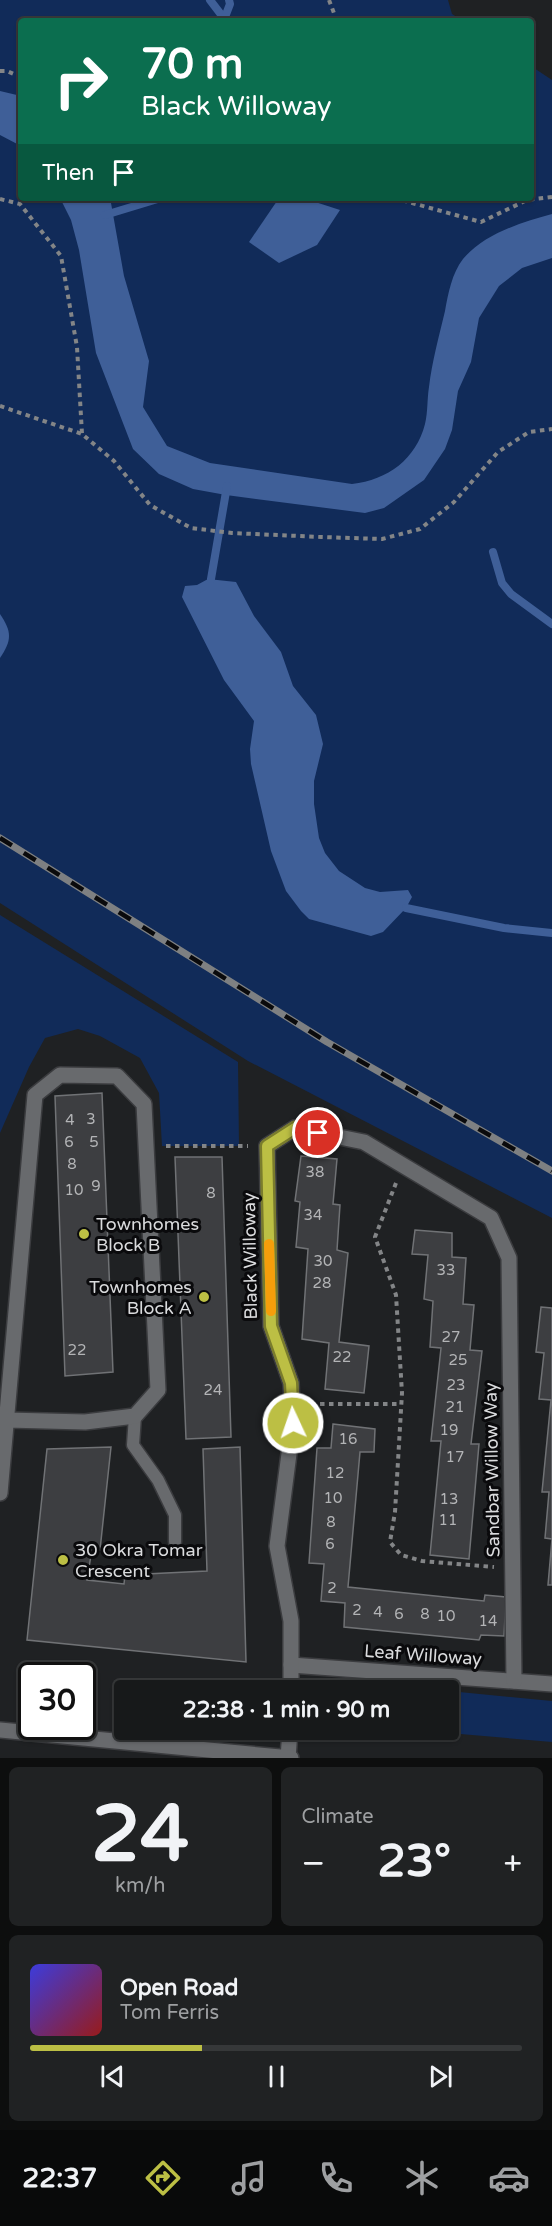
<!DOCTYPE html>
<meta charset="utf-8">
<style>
body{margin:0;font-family:"Varela Round",sans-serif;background:#202223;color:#f1f3f6;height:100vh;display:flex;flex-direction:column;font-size:22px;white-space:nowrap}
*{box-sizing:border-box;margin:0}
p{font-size:20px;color:#9ea0a2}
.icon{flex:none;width:33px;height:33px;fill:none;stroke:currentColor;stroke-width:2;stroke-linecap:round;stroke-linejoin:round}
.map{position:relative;height:1758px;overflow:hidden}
.side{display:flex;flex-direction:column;gap:9px;padding:9px;background:#0d0e0e;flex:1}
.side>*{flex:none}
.guide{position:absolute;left:18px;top:18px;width:516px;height:183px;border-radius:6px;box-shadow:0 2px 4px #0004,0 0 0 2px #363839;background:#0b6e4f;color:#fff;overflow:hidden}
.speed{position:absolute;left:18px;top:1662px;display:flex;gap:12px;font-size:30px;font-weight:700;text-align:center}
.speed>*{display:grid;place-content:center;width:78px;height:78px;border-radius:50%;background:#17191a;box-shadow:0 2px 4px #0004,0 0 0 2px #363839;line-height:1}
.speed .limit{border:3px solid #111;border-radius:9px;background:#fff;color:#111}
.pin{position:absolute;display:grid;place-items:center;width:51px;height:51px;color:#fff;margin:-26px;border:3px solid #fff;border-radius:50%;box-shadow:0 2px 6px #0007}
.me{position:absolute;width:66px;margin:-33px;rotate:357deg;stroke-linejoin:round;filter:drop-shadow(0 0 4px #0008)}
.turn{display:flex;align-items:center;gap:21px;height:126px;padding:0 24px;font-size:27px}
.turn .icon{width:78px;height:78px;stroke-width:2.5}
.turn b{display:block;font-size:42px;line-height:51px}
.then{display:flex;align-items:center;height:57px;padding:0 24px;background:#0003;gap:12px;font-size:22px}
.big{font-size:45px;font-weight:700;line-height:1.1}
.side .tile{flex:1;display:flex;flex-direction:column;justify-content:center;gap:9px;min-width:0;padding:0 21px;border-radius:9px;background:#202223}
.side .dial{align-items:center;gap:0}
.dial b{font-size:78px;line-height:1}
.song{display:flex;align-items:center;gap:18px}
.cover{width:72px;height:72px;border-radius:9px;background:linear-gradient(135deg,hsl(240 70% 55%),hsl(0 70% 35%))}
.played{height:6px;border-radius:3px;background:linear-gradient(90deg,#bcbf44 35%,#363839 35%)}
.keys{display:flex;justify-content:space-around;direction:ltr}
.heat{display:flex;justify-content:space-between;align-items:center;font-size:33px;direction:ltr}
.side .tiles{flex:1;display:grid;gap:9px;grid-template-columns:1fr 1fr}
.tile:last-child{grid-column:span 2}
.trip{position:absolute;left:114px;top:1680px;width:345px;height:60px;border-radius:6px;background:#17191a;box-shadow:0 2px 4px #0004,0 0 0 2px #363839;font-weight:700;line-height:60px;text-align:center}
.tab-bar{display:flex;height:96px;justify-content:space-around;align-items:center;background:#090a0a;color:#9ea0a2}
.tab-bar .icon{width:42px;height:42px}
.tab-bar .active{color:#bcbf44}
.tab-bar b{font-size:27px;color:#f1f3f6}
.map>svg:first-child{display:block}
.green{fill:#112b59}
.water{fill:#3f5f98}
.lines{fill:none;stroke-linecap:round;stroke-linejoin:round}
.stream{stroke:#3f5f98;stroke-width:8}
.building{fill:#3d3e41;stroke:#707275;stroke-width:1.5}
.lane-casing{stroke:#3b3c3f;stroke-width:15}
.street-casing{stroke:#3b3c3f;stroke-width:18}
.secondary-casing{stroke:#3b3c3f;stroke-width:18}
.path{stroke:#838587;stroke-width:4;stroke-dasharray:4.5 4.5;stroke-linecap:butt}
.lane{stroke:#686a6d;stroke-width:12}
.street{stroke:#686a6d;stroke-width:15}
.secondary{stroke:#686a6d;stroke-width:15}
.rail-casing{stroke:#7e8082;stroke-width:7}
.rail{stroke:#0a0a0c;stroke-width:4.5;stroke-dasharray:14;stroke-linecap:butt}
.route-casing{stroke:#7a7c2c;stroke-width:15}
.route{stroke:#bcbf44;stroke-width:10}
.slow{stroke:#f59e0b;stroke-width:10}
.poi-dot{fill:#bcbf44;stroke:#0a0a0c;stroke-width:2}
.labels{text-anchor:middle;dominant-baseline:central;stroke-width:6;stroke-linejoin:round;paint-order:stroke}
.number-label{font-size:15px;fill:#b3b4b6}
.poi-label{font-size:18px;fill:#dadbdd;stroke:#0a0a0c;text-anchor:start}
.street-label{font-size:18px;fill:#dadbdd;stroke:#0a0a0c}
</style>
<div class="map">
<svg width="552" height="1758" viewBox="0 0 552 1758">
<rect width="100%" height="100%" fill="#1f2123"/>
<g class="green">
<polygon points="0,0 448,0 452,14 463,21 21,21 21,198 531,198 531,66 552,80 552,1218 248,1061 0,903"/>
<polygon points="0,915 238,1062 239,1146 162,1146 159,1093 140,1058 100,1036 78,1029 45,1038 29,1067 0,1133"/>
<polygon points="318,1680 326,1680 440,1690 303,1690 309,1683"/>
<polygon points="449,1691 552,1701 552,1742 414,1730 448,1730"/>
</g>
<g class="water">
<polygon points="0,91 21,96 21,146 0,135"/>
<path d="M60,198h46l5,5 13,73 25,85 -6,46 24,39 43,17 142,21c36,-4 64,-25 73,-60 3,-12 2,-25 4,-37 3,-25 10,-51 16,-76 3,-17 7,-38 18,-52 21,-25 59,-37 89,-45v44l-30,10 -23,18 -20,32 -8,44 -13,29 -6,39 -7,19 -21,31 -40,28 -19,5 -139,-18 -33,-6 -34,-15 -26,-25 -37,-96 -17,-103 -8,-30z"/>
<polygon points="279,198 303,198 340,210 317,245 279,263 249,242"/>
<polygon points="208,579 236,582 254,616 281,652 293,686 316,715 323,744 314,781 314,804 319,838 325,853 339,871 365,888 380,892 408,890 412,897 406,908 383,932 371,936 309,919 301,911 286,891 271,851 251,764 250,749 254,721 224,680 182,597 185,586 197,585"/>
<path d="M0,614c12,18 12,26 0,44z"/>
</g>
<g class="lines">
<g class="stream">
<polyline points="210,0 226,21"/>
<polyline points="225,17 230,4 229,0"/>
<polyline points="105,215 161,198"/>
<polyline points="493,552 502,583 511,594 552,624"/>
<polyline points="211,579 227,486"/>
<polyline points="406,908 504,928 552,933"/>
</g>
</g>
<g class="building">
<polygon points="102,1093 113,1372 65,1376 55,1096"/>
<polygon points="301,1156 337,1159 333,1204 340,1205 337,1250 348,1253 339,1342 369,1346 364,1393 325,1389 329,1343 302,1339 308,1249 296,1247 300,1202 295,1201"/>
<polygon points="175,1157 222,1157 231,1437 186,1439"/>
<polygon points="415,1230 452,1233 452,1257 466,1258 463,1304 474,1305 470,1350 482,1351 471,1444 479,1444 469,1559 430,1555 441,1441 431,1441 441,1348 430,1347 433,1301 424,1299 428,1255 412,1254"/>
<polygon points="541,1307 552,1308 552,1585 548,1585 552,1539 545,1538 549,1492 542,1492 551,1400 539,1399 544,1353 536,1352"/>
<polygon points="333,1424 375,1429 374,1452 360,1452 348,1587 484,1601 485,1595 506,1597 504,1636 481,1635 479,1640 344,1627 345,1603 321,1601 324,1564 309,1563 317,1448 331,1448"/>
<polygon points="111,1447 100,1550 92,1549 87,1580 124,1584 125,1575 207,1571 203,1449 240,1447 246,1662 27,1640 47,1449"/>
</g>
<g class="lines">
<defs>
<polyline id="lane" points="135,1416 133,1445 158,1480 175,1515 175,1542"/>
<g id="street">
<polyline points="0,1493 35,1095 60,1075 117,1076 144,1104 158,1390 135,1416 85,1422 7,1420"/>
<polyline points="291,1665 552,1684"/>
<polyline points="291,1690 291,1621 277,1546 293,1423 291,1383 271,1326 267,1146 295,1128 364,1142 491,1218 509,1258 514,1681"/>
<polyline points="288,1758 290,1730"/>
</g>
<polyline id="secondary" points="0,1730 291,1758"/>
</defs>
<use href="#lane" class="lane-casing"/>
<use href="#street" class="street-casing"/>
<use href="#secondary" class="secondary-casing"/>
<g class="path">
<polyline points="329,0 337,21"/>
<polyline points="0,71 7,71 21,77"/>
<polyline points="394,198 481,222 527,200 552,197"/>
<polyline points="0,199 20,204 61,256 77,347 82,434"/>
<polyline points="0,406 82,434 114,461 150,505 191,528 232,533 321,537 382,539 420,529 454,502 498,452 529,432 552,429"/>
<polyline points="166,1146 248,1146"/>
<polyline points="396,1183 375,1237 396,1295 402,1393 395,1512 390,1542 401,1555 422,1561 494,1567"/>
<polyline points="311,1404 401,1404"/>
</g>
<use href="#lane" class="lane"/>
<use href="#street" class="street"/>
<use href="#secondary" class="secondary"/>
<defs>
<polyline id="rail" points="0,838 327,1042 552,1171"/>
</defs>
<use href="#rail" class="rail-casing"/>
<use href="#rail" class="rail"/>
</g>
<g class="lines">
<defs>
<polyline id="route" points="293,1423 291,1383 271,1326 267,1146 295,1128 318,1133"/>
</defs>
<use href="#route" class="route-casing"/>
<use href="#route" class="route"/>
<polyline class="slow" points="269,1244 271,1311"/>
</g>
<g class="poi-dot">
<circle cx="84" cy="1234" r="6"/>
<circle cx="204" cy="1297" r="6"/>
<circle cx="63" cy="1560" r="6"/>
</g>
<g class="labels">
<g class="number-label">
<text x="91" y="1119">3</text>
<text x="70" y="1120">4</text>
<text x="69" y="1142">6</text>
<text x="94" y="1142">5</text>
<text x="72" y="1164">8</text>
<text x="315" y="1172">38</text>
<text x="96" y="1186">9</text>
<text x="74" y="1190">10</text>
<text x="211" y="1193">8</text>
<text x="313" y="1215">34</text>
<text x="323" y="1261">30</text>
<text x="446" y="1270">33</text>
<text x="322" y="1283">28</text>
<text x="451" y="1337">27</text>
<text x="77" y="1350">22</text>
<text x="342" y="1357">22</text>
<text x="458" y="1360">25</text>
<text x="456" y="1385">23</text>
<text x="213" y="1390">24</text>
<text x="455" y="1407">21</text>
<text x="449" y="1430">19</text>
<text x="348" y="1439">16</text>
<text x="455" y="1457">17</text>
<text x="335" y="1473">12</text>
<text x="333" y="1498">10</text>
<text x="449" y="1499">13</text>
<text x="448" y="1520">11</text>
<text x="331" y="1522">8</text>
<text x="330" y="1544">6</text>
<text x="332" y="1588">2</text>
<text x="357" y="1610">2</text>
<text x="378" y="1612">4</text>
<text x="399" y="1614">6</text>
<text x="425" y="1614">8</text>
<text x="446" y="1616">10</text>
<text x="488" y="1621">14</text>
</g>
<g class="poi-label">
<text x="96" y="1224">Townhomes<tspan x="96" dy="21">Block B</tspan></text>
<text x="192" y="1287" text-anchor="end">Townhomes<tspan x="192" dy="21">Block A</tspan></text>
<text x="75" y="1550">30 Okra Tomar<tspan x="75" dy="21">Crescent</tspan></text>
</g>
<g class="street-label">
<text transform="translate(250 1256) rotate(-91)">Black Willoway</text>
<text transform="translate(492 1470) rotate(-91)">Sandbar Willow Way</text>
<text transform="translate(423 1655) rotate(4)">Leaf Willoway</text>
</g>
</g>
</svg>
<div class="speed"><div class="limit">30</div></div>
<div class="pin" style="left:318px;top:1133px;background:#d93025"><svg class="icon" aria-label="arrive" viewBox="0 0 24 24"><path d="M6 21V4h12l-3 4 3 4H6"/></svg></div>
<svg class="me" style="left:293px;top:1423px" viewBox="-20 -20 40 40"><circle r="17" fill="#bcbf44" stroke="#fff" stroke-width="3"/><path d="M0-11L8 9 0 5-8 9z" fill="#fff"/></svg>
<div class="trip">22:38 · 1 min · 90 m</div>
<div class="guide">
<div class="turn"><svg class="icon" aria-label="right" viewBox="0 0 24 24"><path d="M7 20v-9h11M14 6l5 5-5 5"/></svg><div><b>70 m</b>Black Willoway</div></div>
<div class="then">Then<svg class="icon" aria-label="arrive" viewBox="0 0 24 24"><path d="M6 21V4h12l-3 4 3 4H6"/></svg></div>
</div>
</div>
<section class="side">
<div class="tiles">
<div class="tile dial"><b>24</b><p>km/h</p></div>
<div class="tile"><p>Climate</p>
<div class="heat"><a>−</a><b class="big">23°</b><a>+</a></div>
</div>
<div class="tile">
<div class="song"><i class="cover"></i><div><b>Open Road</b><p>Tom Ferris</p></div></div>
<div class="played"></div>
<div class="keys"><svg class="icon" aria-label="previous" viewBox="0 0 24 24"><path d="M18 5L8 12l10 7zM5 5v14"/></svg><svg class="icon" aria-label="pause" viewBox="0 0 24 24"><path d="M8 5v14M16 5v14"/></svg><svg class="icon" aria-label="next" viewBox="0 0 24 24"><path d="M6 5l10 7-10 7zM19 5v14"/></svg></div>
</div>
</div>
</section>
<nav class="tab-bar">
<b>22:37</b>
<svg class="icon active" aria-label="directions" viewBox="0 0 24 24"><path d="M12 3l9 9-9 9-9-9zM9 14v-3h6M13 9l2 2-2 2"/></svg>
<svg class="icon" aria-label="music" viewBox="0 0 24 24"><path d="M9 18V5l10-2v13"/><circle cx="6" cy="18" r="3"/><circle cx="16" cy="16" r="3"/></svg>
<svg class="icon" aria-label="phone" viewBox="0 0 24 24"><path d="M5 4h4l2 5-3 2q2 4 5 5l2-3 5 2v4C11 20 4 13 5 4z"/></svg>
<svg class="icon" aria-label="climate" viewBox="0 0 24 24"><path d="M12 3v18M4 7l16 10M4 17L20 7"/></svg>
<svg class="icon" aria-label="car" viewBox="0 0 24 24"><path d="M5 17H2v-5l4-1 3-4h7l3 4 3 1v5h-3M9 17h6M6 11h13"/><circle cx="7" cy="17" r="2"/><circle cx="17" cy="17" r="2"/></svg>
</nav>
